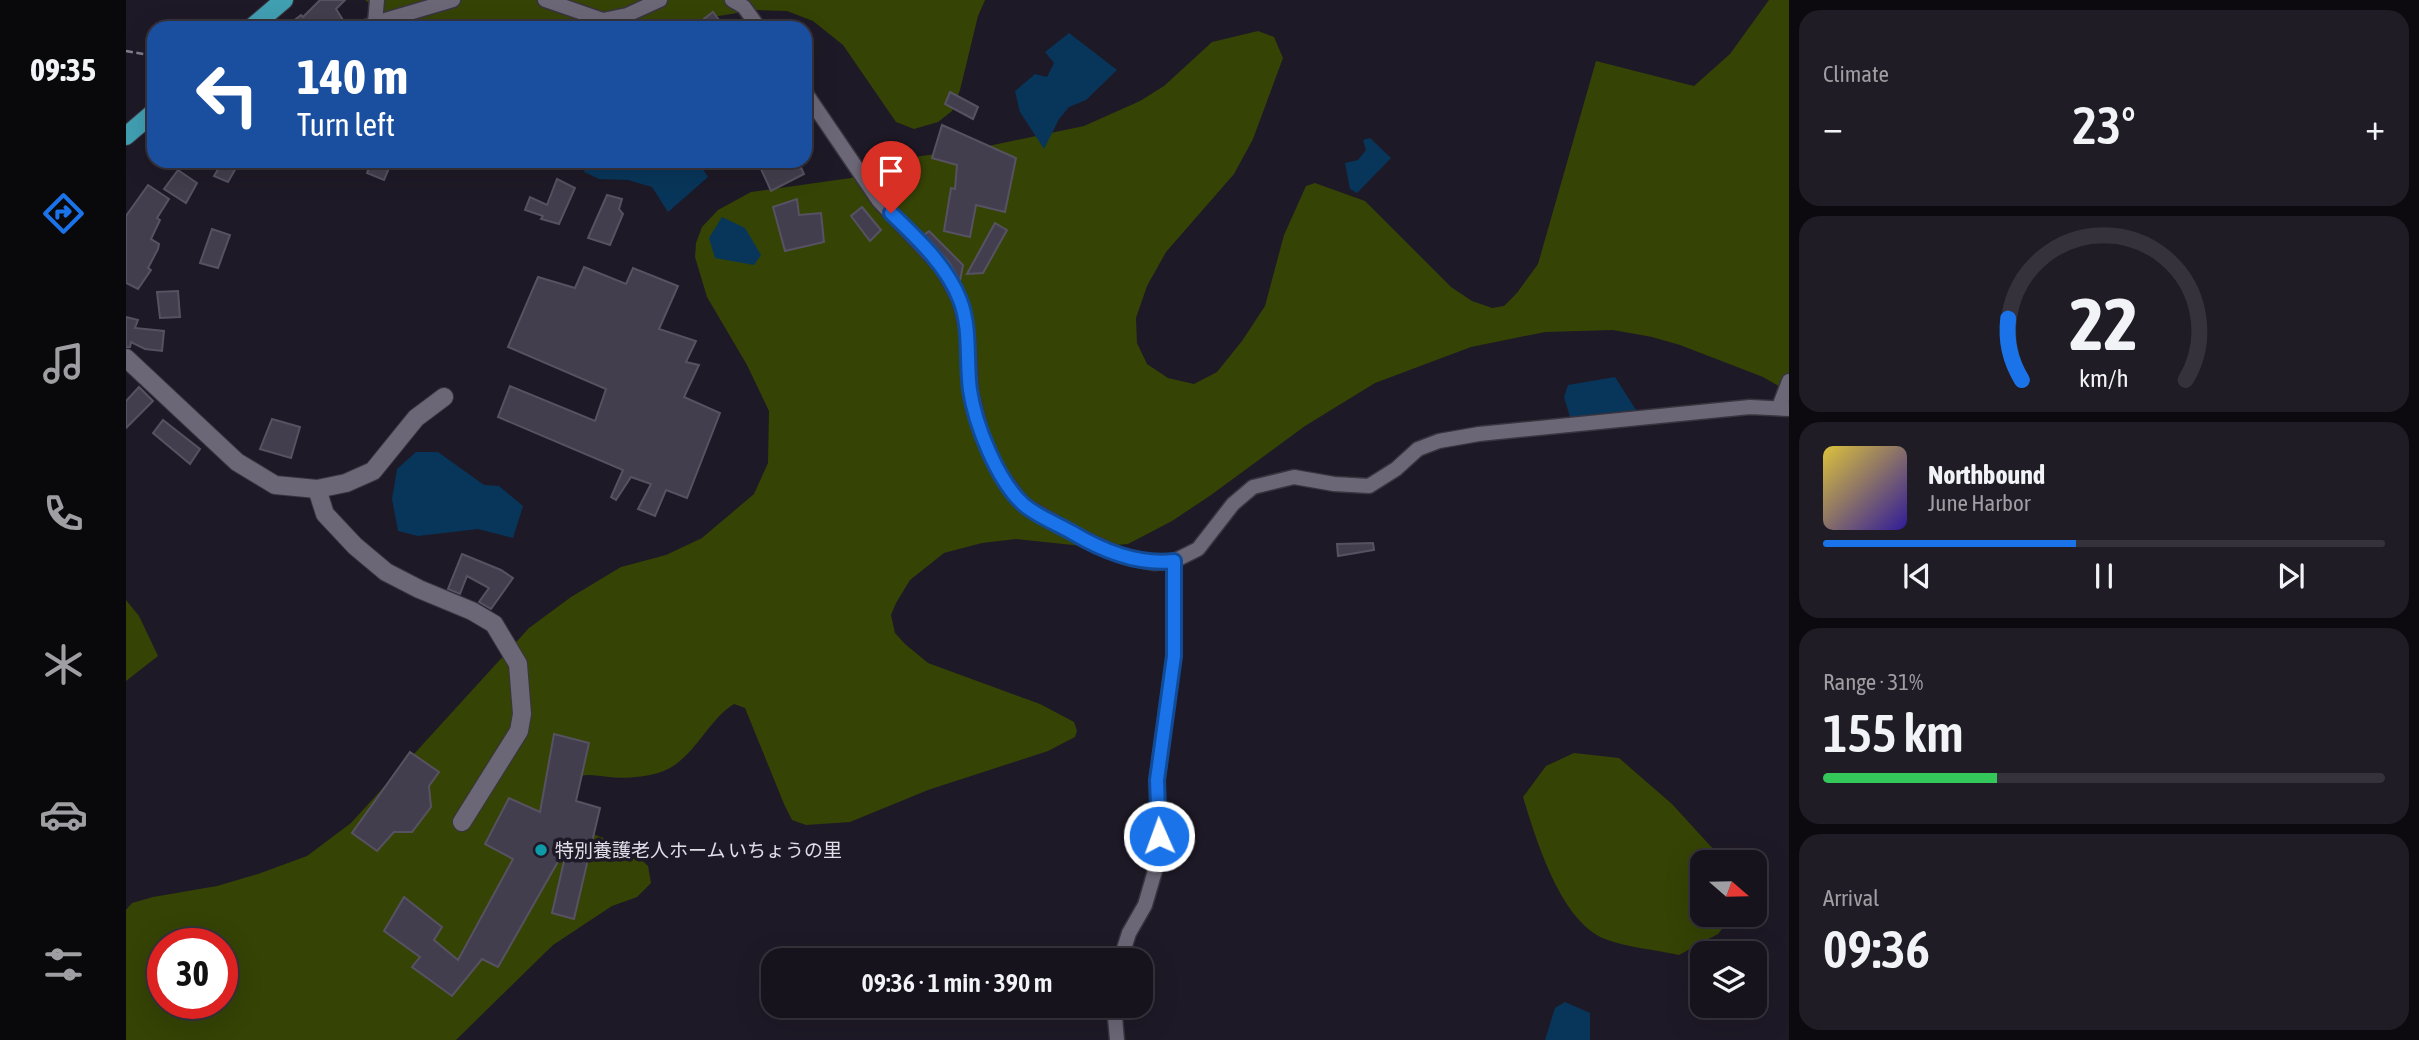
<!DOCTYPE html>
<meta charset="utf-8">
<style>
body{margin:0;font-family:"Asap Condensed","Noto Sans JP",sans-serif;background:#1f1c25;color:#f1f3f6;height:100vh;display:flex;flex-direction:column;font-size:26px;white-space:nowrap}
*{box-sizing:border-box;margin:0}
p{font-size:23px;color:#9e9ea3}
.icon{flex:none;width:38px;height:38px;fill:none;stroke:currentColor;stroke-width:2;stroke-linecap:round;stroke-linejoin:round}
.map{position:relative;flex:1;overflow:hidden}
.panel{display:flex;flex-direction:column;gap:10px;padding:10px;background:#0c0a0f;width:630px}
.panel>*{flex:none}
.top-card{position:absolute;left:21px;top:21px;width:665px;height:147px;border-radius:21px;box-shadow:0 7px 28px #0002,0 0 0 2px #35323b;background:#1a4fa0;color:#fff;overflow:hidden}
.needle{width:46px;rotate:110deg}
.fabs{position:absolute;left:1564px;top:850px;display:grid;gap:14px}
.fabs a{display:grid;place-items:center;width:77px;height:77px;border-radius:14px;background:#16131c;box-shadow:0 7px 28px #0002,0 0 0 2px #35323b;font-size:35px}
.speed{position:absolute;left:21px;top:928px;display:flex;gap:14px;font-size:35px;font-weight:700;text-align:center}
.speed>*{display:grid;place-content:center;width:91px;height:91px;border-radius:50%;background:#16131c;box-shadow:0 7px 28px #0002,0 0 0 2px #35323b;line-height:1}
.speed .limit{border:10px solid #d22;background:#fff;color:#111}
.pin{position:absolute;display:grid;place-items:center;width:60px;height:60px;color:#fff;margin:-72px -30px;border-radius:50% 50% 50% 0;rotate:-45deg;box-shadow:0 0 7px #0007}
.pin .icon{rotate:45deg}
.me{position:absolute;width:77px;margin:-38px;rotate:358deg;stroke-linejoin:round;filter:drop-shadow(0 0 5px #0008)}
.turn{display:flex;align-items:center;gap:24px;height:147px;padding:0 35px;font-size:32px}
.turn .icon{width:91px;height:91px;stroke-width:2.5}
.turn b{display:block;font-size:49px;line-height:60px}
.big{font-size:52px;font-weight:600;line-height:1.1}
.panel .widget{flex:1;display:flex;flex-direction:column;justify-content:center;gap:10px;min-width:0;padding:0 24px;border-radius:21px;background:#1f1c25}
.panel .dial{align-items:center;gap:0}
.dial svg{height:182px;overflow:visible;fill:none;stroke:#35323b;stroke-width:7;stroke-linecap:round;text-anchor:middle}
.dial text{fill:#f1f3f6;stroke:none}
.song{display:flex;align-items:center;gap:21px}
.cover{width:84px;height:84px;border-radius:10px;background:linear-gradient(135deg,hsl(50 70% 55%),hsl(250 70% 35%))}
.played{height:7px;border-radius:4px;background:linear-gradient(90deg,#1a73e8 45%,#35323b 45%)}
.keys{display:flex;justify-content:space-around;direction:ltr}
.heat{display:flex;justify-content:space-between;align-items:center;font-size:38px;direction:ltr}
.charge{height:10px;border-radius:5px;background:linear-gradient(90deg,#34c759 31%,#35323b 0)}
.trip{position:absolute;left:635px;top:948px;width:392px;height:70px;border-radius:21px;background:#16131c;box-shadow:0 7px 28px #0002,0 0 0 2px #35323b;font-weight:600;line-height:70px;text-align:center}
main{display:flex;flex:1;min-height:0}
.menu{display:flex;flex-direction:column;width:126px;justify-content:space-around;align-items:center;background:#09080b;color:#9e9ea3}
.menu .icon{width:49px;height:49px}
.menu .current{color:#1a73e8}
.menu b{font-size:32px;color:#f1f3f6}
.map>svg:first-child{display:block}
.green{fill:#354305;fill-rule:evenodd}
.water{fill:#08365a}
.building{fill:#433e4d;stroke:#575261;stroke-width:2}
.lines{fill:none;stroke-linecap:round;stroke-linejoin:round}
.minor-casing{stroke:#38353f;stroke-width:17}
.tertiary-casing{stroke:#38353f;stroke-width:20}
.primary-casing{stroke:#38353f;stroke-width:20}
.path{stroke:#827e89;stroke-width:2.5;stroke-dasharray:7 3.5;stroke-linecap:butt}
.minor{stroke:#6c6777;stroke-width:14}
.tertiary{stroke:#6c6777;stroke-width:18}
.primary{stroke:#419fb2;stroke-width:18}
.route-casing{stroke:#114b97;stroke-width:18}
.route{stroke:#1a73e8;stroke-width:12}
.culture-dot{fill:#0f9aa8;stroke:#1e1926;stroke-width:2.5}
.labels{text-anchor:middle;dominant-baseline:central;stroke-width:7;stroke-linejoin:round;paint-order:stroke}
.poi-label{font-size:19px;fill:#e0dde7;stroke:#1e1926;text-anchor:start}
</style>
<main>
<nav class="menu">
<b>09:35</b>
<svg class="icon current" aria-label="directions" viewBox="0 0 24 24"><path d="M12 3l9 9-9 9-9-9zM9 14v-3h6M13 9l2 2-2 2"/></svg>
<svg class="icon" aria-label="music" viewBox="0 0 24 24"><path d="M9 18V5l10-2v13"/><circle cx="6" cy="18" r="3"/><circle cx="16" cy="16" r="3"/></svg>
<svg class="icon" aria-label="phone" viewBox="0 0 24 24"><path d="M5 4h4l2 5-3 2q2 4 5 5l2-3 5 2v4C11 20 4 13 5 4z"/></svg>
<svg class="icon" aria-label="climate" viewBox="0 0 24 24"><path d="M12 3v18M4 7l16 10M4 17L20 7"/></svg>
<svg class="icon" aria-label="car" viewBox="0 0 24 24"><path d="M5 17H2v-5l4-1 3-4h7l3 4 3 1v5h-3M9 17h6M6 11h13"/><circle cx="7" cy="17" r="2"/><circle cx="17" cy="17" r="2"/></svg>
<svg class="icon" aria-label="filters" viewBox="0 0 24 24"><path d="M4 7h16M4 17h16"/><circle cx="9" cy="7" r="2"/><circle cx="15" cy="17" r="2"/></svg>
</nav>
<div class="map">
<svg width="1663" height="1040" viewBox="0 0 1663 1040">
<rect width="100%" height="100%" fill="#1e1926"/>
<g class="green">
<polygon points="239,0 859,0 852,16 834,90 826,111 812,122 788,129 770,122 717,45 687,21 661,11 629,10 521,28 286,28 258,15"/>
<path d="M1643,0h20v392l-26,-15 -83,-32 -28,-8 -39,-7 -68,2 -74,15 -96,36 -70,43 -94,69 -39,26 -44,23 -36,3 -76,-8 -34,4 -38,10 -34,27 -14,23 -5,12 4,18 10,11 23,19 112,41 34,18 3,9 -2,6 -27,14 -120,39 -78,32 -44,3 -14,-5 -8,-16 -39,-96 -11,-4c-28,17 -41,59 -76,69 -13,4 -35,6 -49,4 -21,-2 -27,-6 -45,10l26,46 38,14 20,19 3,17 -14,14 -25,9 -59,39 -97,95h-330v-130l6,-7 21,-6 64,-11 41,-12 49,-18 44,-33 178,-195 42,-31 50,-30 45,-12 36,-17 52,-44 14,-31 1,-52 -22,-46 -40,-68 -12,-40 1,-14 6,-16 16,-17 33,-18 100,-14 56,-20 72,-10 105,-22 56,-25 24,-15 48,-44 46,-11 16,6 9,21 -30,81 -19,35 -68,78 -19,34 -11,32 1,25 10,21 21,14 26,6 23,-12 25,-31 23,-35 19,-71 22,-49 9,-3 50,18 86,86 21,14 20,7 12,-2 13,-13 21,-29 58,-203 98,25 36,-32zM37,943h59v60h-59z"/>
<polygon points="0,600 13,616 32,656 0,681"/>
<path d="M1448,753l45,5 53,46 54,59h-23v52h30l-15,19 -39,21c-22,-5 -54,-8 -74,-16 -45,-18 -69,-100 -82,-142l23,-31z"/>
</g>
<g class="water">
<polygon points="943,33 991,70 960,100 943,107 933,119 918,149 894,112 889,91 909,74 921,77 928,63 919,52"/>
<polygon points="1244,138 1265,158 1231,193 1224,189 1219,163 1232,160 1240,150 1237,140"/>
<polygon points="460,161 572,161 582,177 542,212 526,187 502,180 473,179 458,172"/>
<polygon points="596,217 619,228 635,255 628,265 589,258 583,238"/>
<polygon points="1489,377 1510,410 1444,417 1438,397 1442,385"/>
<polygon points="290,452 312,452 358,485 373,486 397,506 387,538 352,529 292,536 272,531 266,499 271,469"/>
<polygon points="1439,1002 1464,1013 1464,1040 1419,1040 1429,1008"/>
</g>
<g class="building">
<polygon points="194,0 219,0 210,9 222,28 158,28 175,15 177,17"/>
<polygon points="587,12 599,28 566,28"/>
<polygon points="824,92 852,107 847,119 819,104"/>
<polygon points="816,125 890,158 879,212 850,205 844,237 818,231 825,188 829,189 831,165 806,158"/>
<polygon points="97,161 114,161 102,182 88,176"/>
<polygon points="246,161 266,161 258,180 241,173"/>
<polygon points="654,161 672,161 678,174 645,191 635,169"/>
<polygon points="52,170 71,183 60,203 38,189"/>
<polygon points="431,179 449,188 433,224 415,219 417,216 399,210 404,197 421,205"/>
<polygon points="22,185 43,199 31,218 34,220 25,239 33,244 32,249 22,268 25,270 12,289 0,283 0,216"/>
<polygon points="481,195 496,199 493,209 497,214 484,245 462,238"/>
<polygon points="671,199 673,215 695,213 698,242 659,251 647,207"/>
<polygon points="736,207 755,230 744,241 725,216"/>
<polygon points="869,223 881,230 857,273 841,274"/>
<polygon points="86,229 104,235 92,268 74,263"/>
<polygon points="803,231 837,265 834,281 823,262 798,235"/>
<polygon points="458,267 500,284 507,268 552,286 533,329 570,341 560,362 573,365 558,397 594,413 561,498 540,490 529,516 512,509 525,484 505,477 490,500 485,497 497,470 372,417 384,386 469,421 480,389 382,347 412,277 449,288"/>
<polygon points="52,291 54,317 34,318 31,292"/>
<polygon points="0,317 12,320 9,328 38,331 36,351 19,349 5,342 4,347 0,347"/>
<polygon points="13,387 27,401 0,428 0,401"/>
<polygon points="146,419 174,427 165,458 134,449"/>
<polygon points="37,420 74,449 64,464 27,433"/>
<polygon points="1247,543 1248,550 1212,556 1211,544"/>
<polygon points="336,554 375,570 387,578 365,609 353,602 363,588 341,576 334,594 322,589"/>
<polygon points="428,734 463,743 450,801 474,808 448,919 426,913 442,844 372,967 356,959 326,996 286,967 294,957 258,931 278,897 316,927 308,940 332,960 387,859 359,844 383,798 414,812"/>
<polygon points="284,752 313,772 303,786 305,807 286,832 268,832 251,851 226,833"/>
</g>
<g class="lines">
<defs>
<g id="minor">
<polyline points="419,0 477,20 501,15 534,0"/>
<polyline points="606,0 618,7 633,28"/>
<polyline points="249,23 251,0"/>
<polyline points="238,28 249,23 327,0"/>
<polyline points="679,92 753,201 816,268 834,301 842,337 845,391 856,435 870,468 897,504 954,537 999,557 1028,563 1048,561 1072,549 1107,504 1127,487 1168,477 1208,484 1243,486 1270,469 1292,449 1313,441 1353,434 1624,407 1663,409"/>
<polyline points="1653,407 1663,381"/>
<polyline points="994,961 1003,933 1019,905 1031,864 1033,836 1031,780 1048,655 1048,561"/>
<polyline points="988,1006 991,1040"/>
</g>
<g id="tertiary">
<polyline points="0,358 111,462 149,485 191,489 220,483 247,471 290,418 318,397"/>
<polyline points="191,489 199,514 229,546 260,572 293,589 346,611 368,624 392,664 396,714 393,731 336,822"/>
</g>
<g id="primary">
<polyline points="125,28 158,0"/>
<polyline points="0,136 28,112"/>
</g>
</defs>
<use href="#minor" class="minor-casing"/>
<use href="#tertiary" class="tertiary-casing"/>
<use href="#primary" class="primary-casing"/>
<polyline class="path" points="0,51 28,56"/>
<use href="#minor" class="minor"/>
<use href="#tertiary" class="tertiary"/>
<use href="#primary" class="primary"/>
</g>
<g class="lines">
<defs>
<path id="route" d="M765,213c26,25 56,53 69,87 11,28 6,60 10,90 5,34 27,90 53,114 13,12 35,20 50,29 30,18 66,32 101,28v95l-17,124 2,56"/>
</defs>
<use href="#route" class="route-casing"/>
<use href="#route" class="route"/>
</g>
<circle class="culture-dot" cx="415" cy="850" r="7"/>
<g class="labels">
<g class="poi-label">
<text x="429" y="850">特別養護老人ホーム いちょうの里</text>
</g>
</g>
</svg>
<div class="fabs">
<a><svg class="needle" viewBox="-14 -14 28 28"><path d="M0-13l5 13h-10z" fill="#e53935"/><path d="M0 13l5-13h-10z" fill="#9e9ea3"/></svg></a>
<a><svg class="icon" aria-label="layers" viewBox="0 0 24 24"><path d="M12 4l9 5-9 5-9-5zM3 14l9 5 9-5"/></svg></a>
</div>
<div class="speed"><div class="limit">30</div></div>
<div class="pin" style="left:765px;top:213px;background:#d93025"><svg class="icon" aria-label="arrive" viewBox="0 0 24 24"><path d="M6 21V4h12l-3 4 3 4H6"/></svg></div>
<svg class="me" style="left:1033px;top:836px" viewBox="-20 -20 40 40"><circle r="17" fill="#1a73e8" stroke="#fff" stroke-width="3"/><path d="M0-11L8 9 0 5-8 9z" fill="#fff"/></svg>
<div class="trip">09:36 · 1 min · 390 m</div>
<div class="top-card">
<div class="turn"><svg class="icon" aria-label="left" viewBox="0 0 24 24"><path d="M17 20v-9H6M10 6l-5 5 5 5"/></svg><div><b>140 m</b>Turn left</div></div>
</div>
</div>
<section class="panel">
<div class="widget"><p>Climate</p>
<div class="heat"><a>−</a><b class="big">23°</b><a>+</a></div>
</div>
<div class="widget dial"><svg viewBox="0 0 100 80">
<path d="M14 69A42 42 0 1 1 86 69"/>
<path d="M14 69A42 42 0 0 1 8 42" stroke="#1a73e8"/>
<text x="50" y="56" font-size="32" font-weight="700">22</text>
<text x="50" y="72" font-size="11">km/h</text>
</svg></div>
<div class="widget">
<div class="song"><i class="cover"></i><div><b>Northbound</b><p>June Harbor</p></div></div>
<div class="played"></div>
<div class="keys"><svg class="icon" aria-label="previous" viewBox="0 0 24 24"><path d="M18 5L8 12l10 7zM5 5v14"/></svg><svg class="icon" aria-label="pause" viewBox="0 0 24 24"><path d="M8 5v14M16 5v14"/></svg><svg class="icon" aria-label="next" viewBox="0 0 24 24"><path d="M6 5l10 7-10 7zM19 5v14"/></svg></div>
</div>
<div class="widget"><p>Range · 31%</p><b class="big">155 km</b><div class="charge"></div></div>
<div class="widget"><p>Arrival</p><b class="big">09:36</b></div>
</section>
</main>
